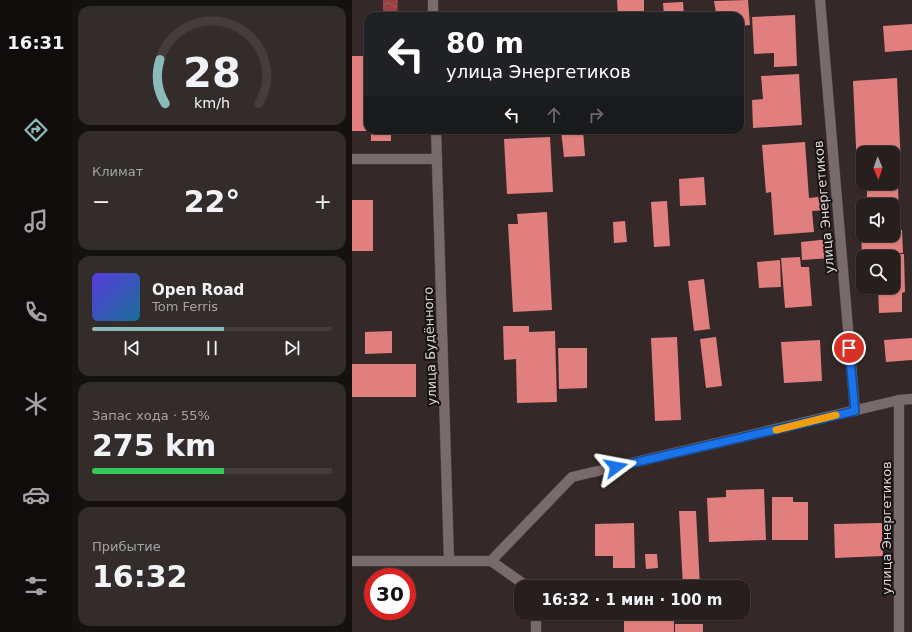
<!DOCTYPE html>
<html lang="ru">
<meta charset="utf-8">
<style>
body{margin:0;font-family:"DejaVu Sans",sans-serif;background:#332c2b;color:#f1f3f6;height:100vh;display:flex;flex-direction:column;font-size:15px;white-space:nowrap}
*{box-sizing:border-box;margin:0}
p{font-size:13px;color:#a4a2a4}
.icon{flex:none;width:22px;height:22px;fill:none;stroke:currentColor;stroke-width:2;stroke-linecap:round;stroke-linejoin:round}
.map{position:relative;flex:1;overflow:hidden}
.details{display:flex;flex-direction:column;gap:6px;padding:6px;background:#151110;width:280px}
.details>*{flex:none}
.hud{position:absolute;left:12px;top:12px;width:380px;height:122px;border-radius:12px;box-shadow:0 1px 3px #0004,0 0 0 1px #433d3c;background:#202124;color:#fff;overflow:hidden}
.needle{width:26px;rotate:178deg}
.controls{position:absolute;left:504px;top:146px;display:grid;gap:8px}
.controls a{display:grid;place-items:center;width:44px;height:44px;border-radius:8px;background:#271f1e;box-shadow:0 1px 3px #0004,0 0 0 1px #433d3c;font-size:20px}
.speed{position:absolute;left:12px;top:568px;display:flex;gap:8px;font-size:20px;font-weight:700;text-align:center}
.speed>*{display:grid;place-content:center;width:52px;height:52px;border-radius:50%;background:#271f1e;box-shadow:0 1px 3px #0004,0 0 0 1px #433d3c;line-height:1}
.speed .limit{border:6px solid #d22;background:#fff;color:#111}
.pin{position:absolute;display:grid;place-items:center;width:34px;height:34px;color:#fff;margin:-17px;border:2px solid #fff;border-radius:50%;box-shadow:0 1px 4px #0007}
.me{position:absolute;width:44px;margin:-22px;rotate:77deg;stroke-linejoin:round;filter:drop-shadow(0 0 3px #0008)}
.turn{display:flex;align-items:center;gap:14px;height:84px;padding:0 16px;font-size:18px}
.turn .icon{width:52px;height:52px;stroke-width:2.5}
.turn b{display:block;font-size:28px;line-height:34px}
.lanes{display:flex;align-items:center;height:38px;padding:0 16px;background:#0003;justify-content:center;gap:20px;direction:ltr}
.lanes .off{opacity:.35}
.big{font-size:30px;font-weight:600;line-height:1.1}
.details .card{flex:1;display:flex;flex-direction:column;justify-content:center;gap:6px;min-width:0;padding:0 14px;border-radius:12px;background:#332c2b}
.details .dial{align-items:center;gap:0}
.dial svg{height:104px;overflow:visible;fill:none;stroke:#433d3c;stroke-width:7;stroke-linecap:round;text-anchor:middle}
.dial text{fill:#f1f3f6;stroke:none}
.song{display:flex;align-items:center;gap:12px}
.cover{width:48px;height:48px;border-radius:6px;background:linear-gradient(135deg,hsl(250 70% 55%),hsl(200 70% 35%))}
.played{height:4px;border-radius:2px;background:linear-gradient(90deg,#8bbbb9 55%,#433d3c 55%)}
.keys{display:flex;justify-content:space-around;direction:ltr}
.heat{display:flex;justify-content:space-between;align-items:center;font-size:22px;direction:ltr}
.charge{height:6px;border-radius:3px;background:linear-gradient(90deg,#34c759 55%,#433d3c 0)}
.trip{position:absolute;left:162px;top:580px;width:236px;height:40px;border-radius:12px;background:#271f1e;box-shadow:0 1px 3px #0004,0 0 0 1px #433d3c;font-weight:600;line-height:40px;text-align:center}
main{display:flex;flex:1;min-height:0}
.tabs{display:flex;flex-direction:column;width:72px;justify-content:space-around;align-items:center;background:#100c0c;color:#a4a2a4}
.tabs .icon{width:28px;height:28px}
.tabs .active{color:#8bbbb9}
.tabs b{font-size:18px;color:#f1f3f6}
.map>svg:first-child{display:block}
.water{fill:url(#water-waves)}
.building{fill:#e07f7d}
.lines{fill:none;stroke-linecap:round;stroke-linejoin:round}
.minor-casing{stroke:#4f4444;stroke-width:11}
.minor{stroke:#796b6b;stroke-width:10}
.route-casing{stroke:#114b97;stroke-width:10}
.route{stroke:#1a73e8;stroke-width:7}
.slow{stroke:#f59e0b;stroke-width:7}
.labels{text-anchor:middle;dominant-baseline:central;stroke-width:4;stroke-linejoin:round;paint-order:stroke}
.street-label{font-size:13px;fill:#dfd7d7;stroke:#181313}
</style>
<main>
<nav class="tabs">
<b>16:31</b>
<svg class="icon active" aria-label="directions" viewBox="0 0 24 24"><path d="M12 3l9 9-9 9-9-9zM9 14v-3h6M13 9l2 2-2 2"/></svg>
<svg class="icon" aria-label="music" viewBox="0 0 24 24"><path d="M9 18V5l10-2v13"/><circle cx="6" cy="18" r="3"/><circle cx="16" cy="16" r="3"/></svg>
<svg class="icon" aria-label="phone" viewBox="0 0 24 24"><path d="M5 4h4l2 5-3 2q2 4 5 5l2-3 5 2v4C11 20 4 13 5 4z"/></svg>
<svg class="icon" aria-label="climate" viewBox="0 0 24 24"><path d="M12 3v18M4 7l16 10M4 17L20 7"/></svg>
<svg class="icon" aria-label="car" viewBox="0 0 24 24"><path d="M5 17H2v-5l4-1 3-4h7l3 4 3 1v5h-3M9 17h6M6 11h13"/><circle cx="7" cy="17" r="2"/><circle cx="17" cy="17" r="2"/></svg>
<svg class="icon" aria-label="filters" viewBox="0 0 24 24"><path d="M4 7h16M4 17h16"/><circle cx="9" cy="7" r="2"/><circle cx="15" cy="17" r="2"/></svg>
</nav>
<section class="details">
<div class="card dial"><svg viewBox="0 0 100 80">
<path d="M14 69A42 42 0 1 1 86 69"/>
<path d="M14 69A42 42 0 0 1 10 35" stroke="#8bbbb9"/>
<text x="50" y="56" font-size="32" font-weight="700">28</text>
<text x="50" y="72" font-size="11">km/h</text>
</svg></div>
<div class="card"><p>Климат</p>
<div class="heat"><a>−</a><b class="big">22°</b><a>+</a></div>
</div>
<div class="card">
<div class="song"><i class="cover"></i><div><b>Open Road</b><p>Tom Ferris</p></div></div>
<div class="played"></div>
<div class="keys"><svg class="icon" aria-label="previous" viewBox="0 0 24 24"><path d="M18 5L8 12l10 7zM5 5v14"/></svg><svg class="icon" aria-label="pause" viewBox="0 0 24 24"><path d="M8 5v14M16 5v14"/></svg><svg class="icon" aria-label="next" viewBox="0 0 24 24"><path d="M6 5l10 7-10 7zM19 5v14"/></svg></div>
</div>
<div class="card"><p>Запас хода · 55%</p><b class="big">275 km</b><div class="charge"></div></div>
<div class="card"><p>Прибытие</p><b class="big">16:32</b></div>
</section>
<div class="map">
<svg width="560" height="632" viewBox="0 0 560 632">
<defs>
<pattern id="water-waves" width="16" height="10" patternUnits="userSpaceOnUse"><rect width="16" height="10" fill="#9a4142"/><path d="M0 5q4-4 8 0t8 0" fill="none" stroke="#a85c5d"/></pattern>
</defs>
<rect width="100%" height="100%" fill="#342928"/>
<polygon class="water" points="31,0 46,0 45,16 31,16"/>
<g class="building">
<polygon points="265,0 292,0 292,16 266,16"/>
<polygon points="396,0 398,25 388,26 388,16 372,16 372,12 364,13 362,1"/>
<polygon points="331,2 332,16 312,16 311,3"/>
<polygon points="443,15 445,66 422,67 422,53 402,54 400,17"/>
<polygon points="560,24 560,50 533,52 531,26"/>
<rect x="0" y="56" width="16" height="75"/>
<polygon points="447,74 450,125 401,128 400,100 411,99 409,76"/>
<polygon points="545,78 549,166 541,167 541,153 511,153 511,168 505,169 501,81"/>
<rect x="19" y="130" width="20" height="11"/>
<polygon points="209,130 231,130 233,156 212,157"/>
<polygon points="198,137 201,192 155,194 152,139"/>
<polygon points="453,142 457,198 474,196 475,210 460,211 462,232 422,235 419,192 414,193 410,145"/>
<polygon points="352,177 354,205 328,206 327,179"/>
<polygon points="515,184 546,184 547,221 541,221 541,205 515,205"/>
<rect x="0" y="200" width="21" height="51"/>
<polygon points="315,201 318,246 302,247 299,202"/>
<polygon points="195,212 200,310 161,312 156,224 166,224 165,214"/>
<polygon points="273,221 275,242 262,243 261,222"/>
<polygon points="541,230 550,230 551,253 510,255 509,232 511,231 511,235 541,235"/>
<polygon points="478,239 480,258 450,260 449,242"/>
<polygon points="552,254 553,292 550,293 550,312 527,313 526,287 541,287 541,257 529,257 529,255"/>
<polygon points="448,257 449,267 457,267 460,306 433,308 429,258"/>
<polygon points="428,260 429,287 407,288 405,262"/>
<polygon points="352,279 358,329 342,331 336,281"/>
<polygon points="151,326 177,326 177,332 203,331 205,402 165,403 164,359 152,360"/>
<polygon points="40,331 40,353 13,354 13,332"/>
<polygon points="325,337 329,420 303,421 299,338"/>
<polygon points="364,337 370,386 354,388 348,339"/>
<polygon points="560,338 560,360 534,362 532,340"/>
<polygon points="468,340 470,381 432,383 429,342"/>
<polygon points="206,348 235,348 235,388 207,389"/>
<rect x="0" y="364" width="64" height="33"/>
<polygon points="412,489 414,540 357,542 355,498 374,497 374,490"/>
<polygon points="420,497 441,497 441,502 456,502 456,540 420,540"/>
<polygon points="327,511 344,511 348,587 331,587"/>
<polygon points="282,523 283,568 261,568 261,556 243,556 243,524"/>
<polygon points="530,523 531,556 483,558 482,524"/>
<polygon points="293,554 305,554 306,568 294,569"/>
<polygon points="241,580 294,581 294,587 241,587"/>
<polygon points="241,613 294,613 294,616 322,615 322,632 272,632 272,619 241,619"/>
<polygon points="361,613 377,613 378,618 362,619"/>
<rect x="323" y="624" width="28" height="8"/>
</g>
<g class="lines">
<defs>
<g id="minor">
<polyline points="81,0 81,16"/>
<polyline points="468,0 503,411"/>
<polyline points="84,130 97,561"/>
<polyline points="0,159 85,159"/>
<polyline points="547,400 547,632"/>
<polyline points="0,561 139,561"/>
<polyline points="139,561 220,477 547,400 560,399"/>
<polyline points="139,561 176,587"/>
<polyline points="184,613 184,632"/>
</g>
</defs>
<use href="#minor" class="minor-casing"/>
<use href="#minor" class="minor"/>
</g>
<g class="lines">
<defs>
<polyline id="route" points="264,467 503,411 497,348"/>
</defs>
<use href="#route" class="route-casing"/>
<use href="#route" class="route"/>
<polyline class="slow" points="424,430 484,415"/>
</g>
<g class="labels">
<g class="street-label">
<text transform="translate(472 207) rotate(-95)">улица Энергетиков</text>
<text transform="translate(78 346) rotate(-92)">улица Будённого</text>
<text transform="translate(534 528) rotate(-90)">улица Энергетиков</text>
</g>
</g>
</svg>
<div class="controls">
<a><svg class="needle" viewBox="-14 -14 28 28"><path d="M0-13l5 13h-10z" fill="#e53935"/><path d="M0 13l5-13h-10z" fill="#a4a2a4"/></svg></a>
<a><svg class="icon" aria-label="sound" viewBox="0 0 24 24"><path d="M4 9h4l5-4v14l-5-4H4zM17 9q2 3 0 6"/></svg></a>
<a><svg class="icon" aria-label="search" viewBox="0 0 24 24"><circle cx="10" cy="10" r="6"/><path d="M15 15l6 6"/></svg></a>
</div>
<div class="speed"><div class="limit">30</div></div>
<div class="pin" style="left:497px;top:348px;background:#d93025"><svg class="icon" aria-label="arrive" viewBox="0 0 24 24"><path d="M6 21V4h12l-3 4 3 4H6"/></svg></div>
<svg class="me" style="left:264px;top:467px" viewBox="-20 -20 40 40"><path d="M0-17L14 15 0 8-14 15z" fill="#1a73e8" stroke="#fff" stroke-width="4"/></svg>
<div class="trip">16:32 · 1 мин · 100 m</div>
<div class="hud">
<div class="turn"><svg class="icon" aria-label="left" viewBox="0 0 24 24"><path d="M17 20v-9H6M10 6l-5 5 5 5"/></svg><div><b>80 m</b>улица Энергетиков</div></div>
<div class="lanes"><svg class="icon" aria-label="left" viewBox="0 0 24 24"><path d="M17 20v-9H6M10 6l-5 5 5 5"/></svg><svg class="icon off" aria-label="ahead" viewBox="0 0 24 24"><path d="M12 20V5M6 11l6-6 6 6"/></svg><svg class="icon off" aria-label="right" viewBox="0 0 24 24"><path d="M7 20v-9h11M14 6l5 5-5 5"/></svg></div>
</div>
</div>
</main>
